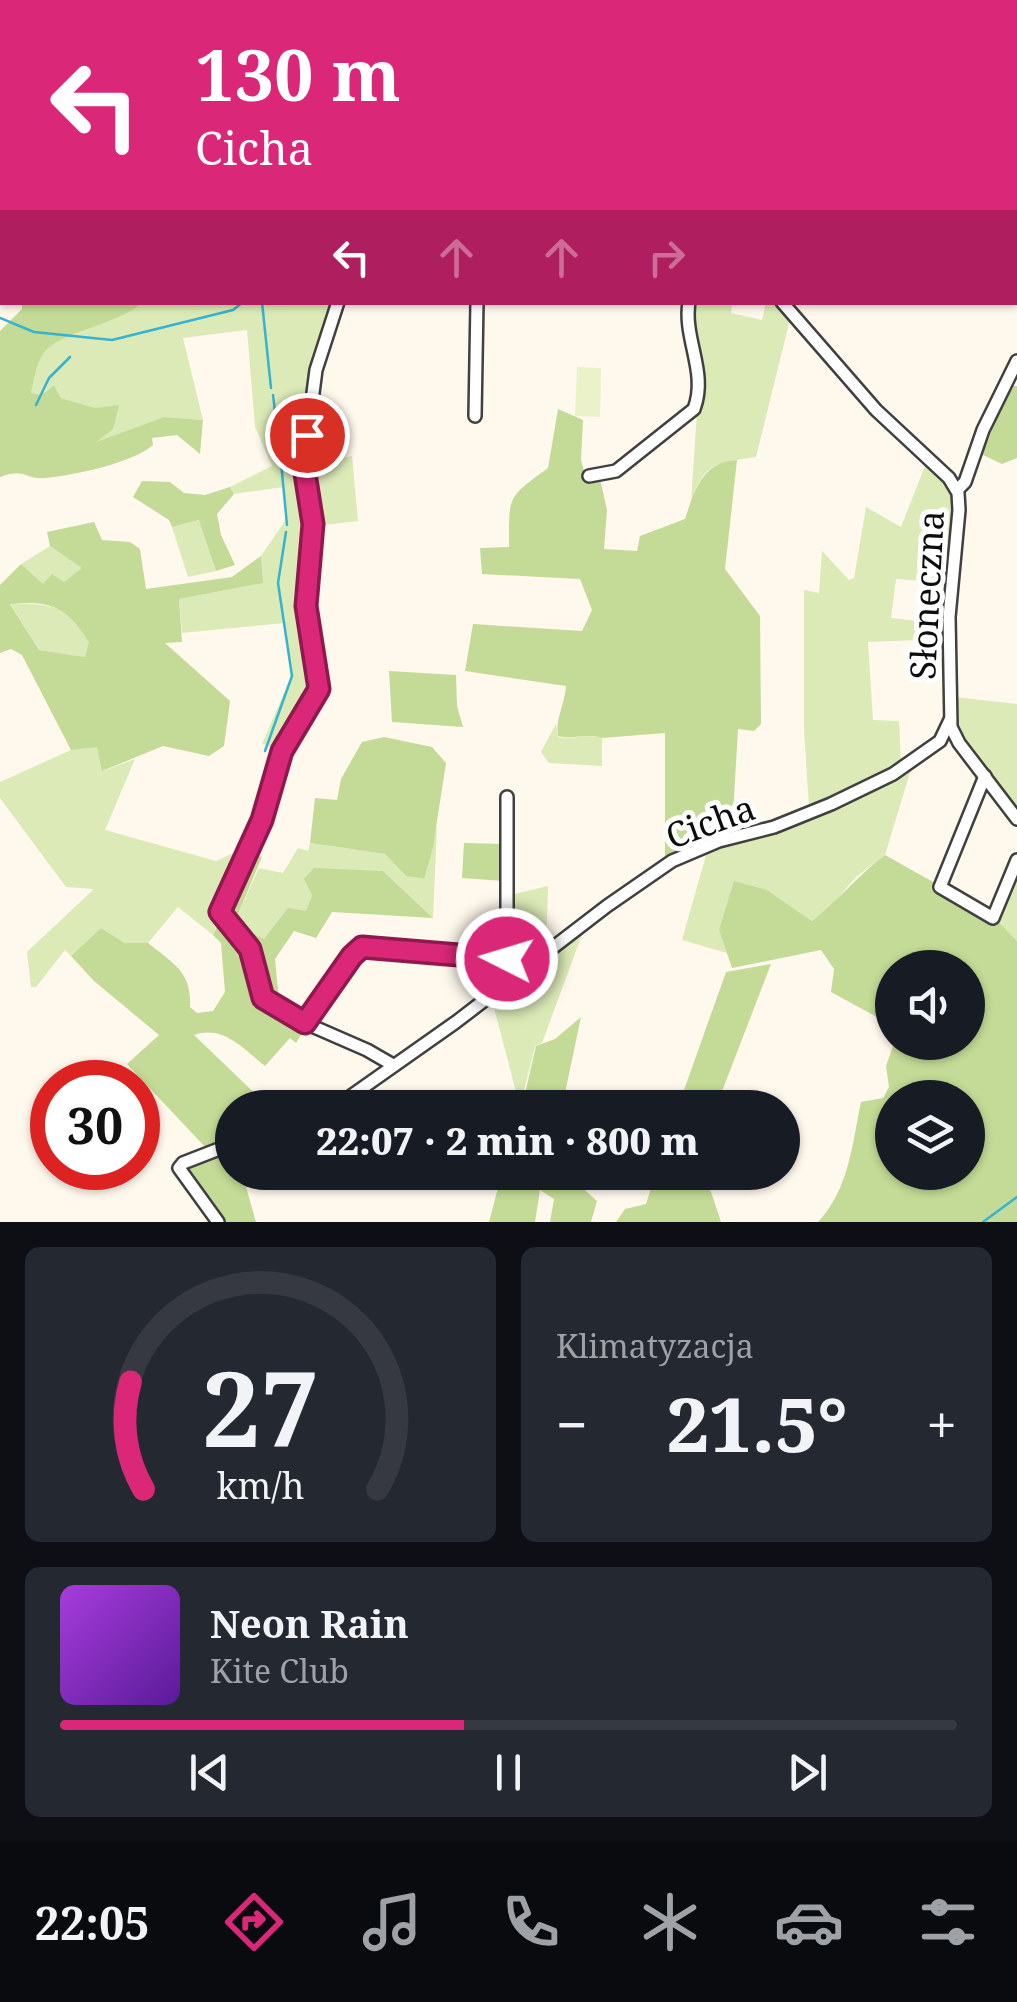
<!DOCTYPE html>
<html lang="pl">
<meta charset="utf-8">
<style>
body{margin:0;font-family:"Noto Serif",serif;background:#242831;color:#f1f3f6;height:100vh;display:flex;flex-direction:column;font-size:38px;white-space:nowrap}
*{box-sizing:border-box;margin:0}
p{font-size:32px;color:#9ea1a6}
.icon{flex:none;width:55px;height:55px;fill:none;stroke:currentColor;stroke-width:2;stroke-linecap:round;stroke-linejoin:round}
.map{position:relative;height:1222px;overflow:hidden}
.details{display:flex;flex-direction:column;gap:25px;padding:25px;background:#0d0f14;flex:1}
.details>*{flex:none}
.guide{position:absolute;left:0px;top:0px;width:1018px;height:305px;box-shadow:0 2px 8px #0004;background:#db2777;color:#fff;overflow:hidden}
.tools{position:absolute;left:875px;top:950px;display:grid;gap:20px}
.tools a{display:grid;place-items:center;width:110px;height:110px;border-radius:50%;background:#171b24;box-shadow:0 2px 8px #0004;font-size:50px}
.speed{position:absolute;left:30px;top:1060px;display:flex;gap:20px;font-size:50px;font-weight:700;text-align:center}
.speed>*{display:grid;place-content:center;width:130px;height:130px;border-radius:50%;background:#171b24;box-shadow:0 2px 8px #0004;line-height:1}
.speed .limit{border:15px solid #d22;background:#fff;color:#111}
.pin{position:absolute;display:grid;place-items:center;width:85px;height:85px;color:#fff;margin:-42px;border:5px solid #fff;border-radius:50%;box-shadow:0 2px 10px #0007}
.me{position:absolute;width:110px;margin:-55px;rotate:275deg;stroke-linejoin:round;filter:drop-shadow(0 0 8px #0008)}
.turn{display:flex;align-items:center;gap:35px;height:210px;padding:0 30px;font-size:45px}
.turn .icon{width:130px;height:130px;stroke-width:2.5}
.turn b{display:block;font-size:70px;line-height:85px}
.lanes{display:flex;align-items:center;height:95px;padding:0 30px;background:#0003;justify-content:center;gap:50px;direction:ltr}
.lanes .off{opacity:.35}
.big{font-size:75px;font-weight:800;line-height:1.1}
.details .widget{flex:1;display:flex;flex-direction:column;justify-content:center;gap:15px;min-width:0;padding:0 35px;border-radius:15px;background:#242831}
.details .dial{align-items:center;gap:0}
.dial svg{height:260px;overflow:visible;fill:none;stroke:#363941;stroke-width:7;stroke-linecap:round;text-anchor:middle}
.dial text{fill:#f1f3f6;stroke:none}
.song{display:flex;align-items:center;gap:30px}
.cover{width:120px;height:120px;border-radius:15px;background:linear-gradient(135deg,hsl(280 70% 55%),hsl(270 70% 35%))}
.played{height:10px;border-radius:5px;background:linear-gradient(90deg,#db2777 45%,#363941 45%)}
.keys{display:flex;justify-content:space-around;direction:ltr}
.heat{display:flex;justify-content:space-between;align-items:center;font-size:55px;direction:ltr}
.details .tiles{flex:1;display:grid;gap:25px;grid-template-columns:1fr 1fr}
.widget:last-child{grid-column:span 2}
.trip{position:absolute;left:215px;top:1090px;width:585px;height:100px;border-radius:50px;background:#171b24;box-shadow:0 2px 8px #0004;font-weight:800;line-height:100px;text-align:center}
.menu{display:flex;height:160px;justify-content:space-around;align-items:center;background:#090b0e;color:#9ea1a6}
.menu .icon{width:70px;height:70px}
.menu .on{color:#db2777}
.menu b{font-size:45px;color:#f1f3f6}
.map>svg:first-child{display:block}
.green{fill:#dceab7}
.forest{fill:#c3db96;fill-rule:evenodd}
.pitch{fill:#ebf1c9}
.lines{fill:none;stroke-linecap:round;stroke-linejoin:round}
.stream{stroke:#37b3cf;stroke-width:2.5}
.minor-casing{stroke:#404040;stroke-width:16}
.minor{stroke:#fff;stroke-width:11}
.route-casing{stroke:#8e194d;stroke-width:25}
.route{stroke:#db2777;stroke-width:18}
.labels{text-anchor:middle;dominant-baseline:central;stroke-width:10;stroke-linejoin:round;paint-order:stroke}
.street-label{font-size:35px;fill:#0d0d0d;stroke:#fff}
</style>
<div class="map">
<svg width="1017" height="1222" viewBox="0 0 1017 1222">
<rect width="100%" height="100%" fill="#fff8ed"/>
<g class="green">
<path d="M694,302l38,1 -1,10 31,7 4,-17h9l16,12 -35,142c-39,6 -51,4 -65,45l6,-90 6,-26 -13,-67z"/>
<path d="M142,303h191l-31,132 -2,30 9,81 -7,68 13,76 -36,59 -17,-5 29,-67 -7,-54 -102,10 -3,-34 83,-16 -1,-27 26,-38 -4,-31 -49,7 -4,-7 42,-21 -17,-39 -8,-97 -64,8 20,82 -39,-3 -73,27 4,-36 -34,-10 -7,-13 -14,10 -9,-2c3,-12 5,-29 11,-39 13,-22 75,-28 100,-51z"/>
<path d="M315,400c9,15 7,43 9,61l28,-5 6,65 -33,4 -6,-3 -10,-60z"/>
<polygon points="927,461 956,494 949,583 896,579 891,618 945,624 946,639 868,642 873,720 899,721 901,764 809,807 804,729 804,590 819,593 822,551 849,580 854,578 866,507 901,527"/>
<polygon points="200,520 216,571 188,577 172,527"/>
<polygon points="50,546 83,568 64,582 43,585 21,564"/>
<path d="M10,603c43,2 55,0 80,39l-5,15 -46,-7z"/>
<polygon points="954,697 1017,704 1017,813 959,735 954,720"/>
<path d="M556,724l2,13c15,3 30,-4 44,1v28l-53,-3 -8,-11z"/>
<polygon points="97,746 103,771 135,759 105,830 216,861 245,848 213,935 178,907 148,943 125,943 101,928 71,956 65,950 36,987 31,987 27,952 94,889 66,887 0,798 0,782 71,750"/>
<path d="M912,766l-27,89 -29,22 -26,30 -18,14 -45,-31 -48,40 8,23 -45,-13 26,-92c72,-16 143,-39 204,-82z"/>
<polygon points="437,826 433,918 383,871 312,895 306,911 264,939 237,926 238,914 259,868 283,873 298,848 308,851 310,843 385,854 406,876 423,879"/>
<polygon points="1017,870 1017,941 996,919"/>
<polygon points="548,886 546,950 513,972 511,969 510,895"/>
<polygon points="584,929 542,1043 535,1046 520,1107 492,1000"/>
</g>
<g class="forest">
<path d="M22,303h120c-25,23 -86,29 -99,51 -7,10 -9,27 -12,39l10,2 13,-10 7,13 34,10 24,-3 -6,24 -17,13 68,-25 39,3 -3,34 -23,-19 -25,3 1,7c-20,18 -79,30 -107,33 -21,2 -21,-11 -46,-1v-146l22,-22z"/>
<polygon points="1012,386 1017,386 1017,458 1002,464 981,454"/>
<path d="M558,409l25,11 -2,40 6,21 13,-2 7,31 -3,39 33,2 3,-15 45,-17c9,-28 18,-58 52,-59l-12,109 35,47 1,108 -7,7 -16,-2 -6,103 -67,30v-129l-63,5c-14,-5 -29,2 -44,-2 -3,-17 7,-32 8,-50l-101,-15 8,-47 109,7 10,-21 -12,-31 -98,-5 -2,-26 29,-1c0,-52 -2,-49 39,-79z"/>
<polygon points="142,481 170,482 184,493 205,495 230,487 234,494 217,514 221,535 235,565 216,571 199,520 172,527 169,520 133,497"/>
<path d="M94,522l8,18 28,2 10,7 6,40 86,-12 29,-21 2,27 -84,16 3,43 -17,1 65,58 -6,45 -15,10 -46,-10 -61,25 -5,-24 -26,3 -49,-95 -11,-6 -11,4v-68l21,-21 22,20 9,-10 12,8 18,-14 -32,-22 -3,-14zM10,604c41,-4 57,3 79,38l-4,15 -46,-7z"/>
<polygon points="389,671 456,675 457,706 463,727 392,722"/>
<polygon points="384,737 432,747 446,763 433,847 424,879 406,876 385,854 310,843 315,798 337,800 341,779 362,742"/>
<polygon points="464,843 503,844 503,881 462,878"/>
<path d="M249,852l13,5 -24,57 -1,12 27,13 24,-31 18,3 6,-16 -8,-16 10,-11 69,3 50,47 -101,-6 -16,26 -22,-7 -19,28 4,41 27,16 -1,12 -9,15 -6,-5 -25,28c-23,-18 -41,-41 -71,-31l75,72 -37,1v32l-25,9 -80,-85 32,-29 -65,-54 -23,-25 30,-28 24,15h23c25,20 44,29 42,64l7,6 16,-2 12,-19 -4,-49 -8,-8z"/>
<path d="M885,855l107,60 25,26v281h-199c31,-33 34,-77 43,-120l22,-4 6,-11 -3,-21 8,-23 74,-1v-74h-76v63l-8,-10 -53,-29 3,-23 -13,-19 -89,18 -13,-38 15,-49 33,9 45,31c26,-20 46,-46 73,-66zM892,1098h76v74h-76z"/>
<polygon points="771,964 716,1107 678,1107 726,972"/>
<polygon points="581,1017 565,1093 568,1107 522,1107 536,1046 555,1039"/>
<polygon points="232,1149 232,1172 242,1173 256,1222 220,1222 192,1185 185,1166"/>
<polygon points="656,1172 698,1173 711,1192 721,1222 616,1222 625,1209 646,1204"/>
<polygon points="502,1173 566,1173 597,1201 591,1222 550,1222 554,1199 540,1190 535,1222 489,1222"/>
</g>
<polygon class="pitch" points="577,367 601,368 600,417 575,416"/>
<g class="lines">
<g class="stream">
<polyline points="716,0 725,2"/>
<polyline points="817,0 817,2"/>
<polyline points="698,2 701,0"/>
<polyline points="890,2 901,0"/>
<polyline points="262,302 271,388"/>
<polyline points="0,318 34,332 112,340 233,310 243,302"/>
<polyline points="273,395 280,452"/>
<polyline points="36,405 49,378 70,357"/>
<polyline points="281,462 287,525"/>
<polyline points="265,751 292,676 278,583 286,532"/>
<polyline points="983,1222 1017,1197"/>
</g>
<defs>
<g id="minor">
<polyline points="250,0 252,2"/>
<polyline points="823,0 824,2"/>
<polyline points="45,2 57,0"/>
<polyline points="0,8 2,8"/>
<polyline points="1015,49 1017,49"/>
<polyline points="0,168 2,170"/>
<polyline points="338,302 316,370 305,454 313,524 306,606 319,689 282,751 262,820 221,912 250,949 263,998 305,1023 367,1050 393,1065"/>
<polyline points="782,302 876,410 949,478 958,493 959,510 949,617 951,727 959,743 1017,819"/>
<polyline points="475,416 477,302"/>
<path d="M589,476l27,-5 78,-62c14,-37 -11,-70 -5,-107"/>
<polyline points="957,490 965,482 983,430 1017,361"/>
<polyline points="985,776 940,887 993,918 1017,860"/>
<polyline points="507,797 507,959 512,979"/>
<polyline points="305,1023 352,955 364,946 507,959"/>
<polyline points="334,1108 456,1022 607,906 672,861 719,841 774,827 831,804 893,774 940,741 950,720"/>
<polyline points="218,1222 179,1168 183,1163 232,1144"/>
</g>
</defs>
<use href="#minor" class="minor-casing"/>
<use href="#minor" class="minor"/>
</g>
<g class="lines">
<defs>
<polyline id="route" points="307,435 304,467 313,524 306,606 319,689 282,751 262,820 220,912 250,949 263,998 305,1023 352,956 362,947 507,959"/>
</defs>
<use href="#route" class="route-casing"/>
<use href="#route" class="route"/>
</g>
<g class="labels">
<g class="street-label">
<text transform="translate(926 595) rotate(-87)">Słoneczna</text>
<text transform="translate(710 821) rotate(-20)">Cicha</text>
</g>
</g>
</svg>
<div class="tools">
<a><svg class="icon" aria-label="sound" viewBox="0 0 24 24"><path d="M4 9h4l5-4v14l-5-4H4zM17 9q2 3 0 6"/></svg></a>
<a><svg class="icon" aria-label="layers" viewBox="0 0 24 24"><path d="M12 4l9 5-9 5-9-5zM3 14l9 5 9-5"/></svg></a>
</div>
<div class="speed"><div class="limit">30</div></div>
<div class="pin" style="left:307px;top:435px;background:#d93025"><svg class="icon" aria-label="arrive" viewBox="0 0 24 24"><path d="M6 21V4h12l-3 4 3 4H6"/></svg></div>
<svg class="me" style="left:507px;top:959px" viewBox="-20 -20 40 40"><circle r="17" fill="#db2777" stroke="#fff" stroke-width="3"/><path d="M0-11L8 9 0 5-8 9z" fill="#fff"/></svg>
<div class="trip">22:07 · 2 min · 800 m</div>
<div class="guide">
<div class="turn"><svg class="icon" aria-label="left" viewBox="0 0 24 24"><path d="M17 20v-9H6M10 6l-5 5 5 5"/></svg><div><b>130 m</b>Cicha</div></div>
<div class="lanes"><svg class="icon" aria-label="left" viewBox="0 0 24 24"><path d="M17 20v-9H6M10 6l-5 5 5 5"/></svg><svg class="icon off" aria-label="ahead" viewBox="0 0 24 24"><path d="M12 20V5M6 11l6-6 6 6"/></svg><svg class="icon off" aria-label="ahead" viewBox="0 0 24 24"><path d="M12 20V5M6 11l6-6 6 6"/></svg><svg class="icon off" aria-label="right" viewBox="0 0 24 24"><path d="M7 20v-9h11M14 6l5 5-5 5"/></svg></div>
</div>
</div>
<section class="details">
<div class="tiles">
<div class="widget dial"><svg viewBox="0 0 100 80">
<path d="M14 69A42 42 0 1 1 86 69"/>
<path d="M14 69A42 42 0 0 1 10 36" stroke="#db2777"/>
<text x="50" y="56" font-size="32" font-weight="700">27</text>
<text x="50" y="72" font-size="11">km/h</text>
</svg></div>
<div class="widget"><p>Klimatyzacja</p>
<div class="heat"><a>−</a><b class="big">21.5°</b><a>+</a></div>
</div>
<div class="widget">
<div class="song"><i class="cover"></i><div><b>Neon Rain</b><p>Kite Club</p></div></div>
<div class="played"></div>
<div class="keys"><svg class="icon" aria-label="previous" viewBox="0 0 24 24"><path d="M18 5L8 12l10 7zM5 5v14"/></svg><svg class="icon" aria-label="pause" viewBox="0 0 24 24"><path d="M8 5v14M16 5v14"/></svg><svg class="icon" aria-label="next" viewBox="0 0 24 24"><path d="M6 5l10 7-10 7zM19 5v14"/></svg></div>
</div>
</div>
</section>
<nav class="menu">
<b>22:05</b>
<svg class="icon on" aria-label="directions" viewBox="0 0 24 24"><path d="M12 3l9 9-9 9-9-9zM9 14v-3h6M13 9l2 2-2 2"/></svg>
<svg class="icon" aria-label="music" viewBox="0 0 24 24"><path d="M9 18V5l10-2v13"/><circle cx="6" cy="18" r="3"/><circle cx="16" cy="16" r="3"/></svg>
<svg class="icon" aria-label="phone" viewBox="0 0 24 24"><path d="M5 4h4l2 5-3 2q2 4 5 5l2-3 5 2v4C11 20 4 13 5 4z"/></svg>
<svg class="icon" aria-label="climate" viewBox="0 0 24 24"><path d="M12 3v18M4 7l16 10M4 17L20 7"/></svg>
<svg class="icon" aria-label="car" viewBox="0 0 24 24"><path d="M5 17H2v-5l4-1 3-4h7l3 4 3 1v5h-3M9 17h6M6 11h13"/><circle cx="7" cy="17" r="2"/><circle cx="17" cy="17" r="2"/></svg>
<svg class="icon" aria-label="filters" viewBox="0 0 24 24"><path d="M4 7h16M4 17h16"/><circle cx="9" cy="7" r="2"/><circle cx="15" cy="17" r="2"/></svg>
</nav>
